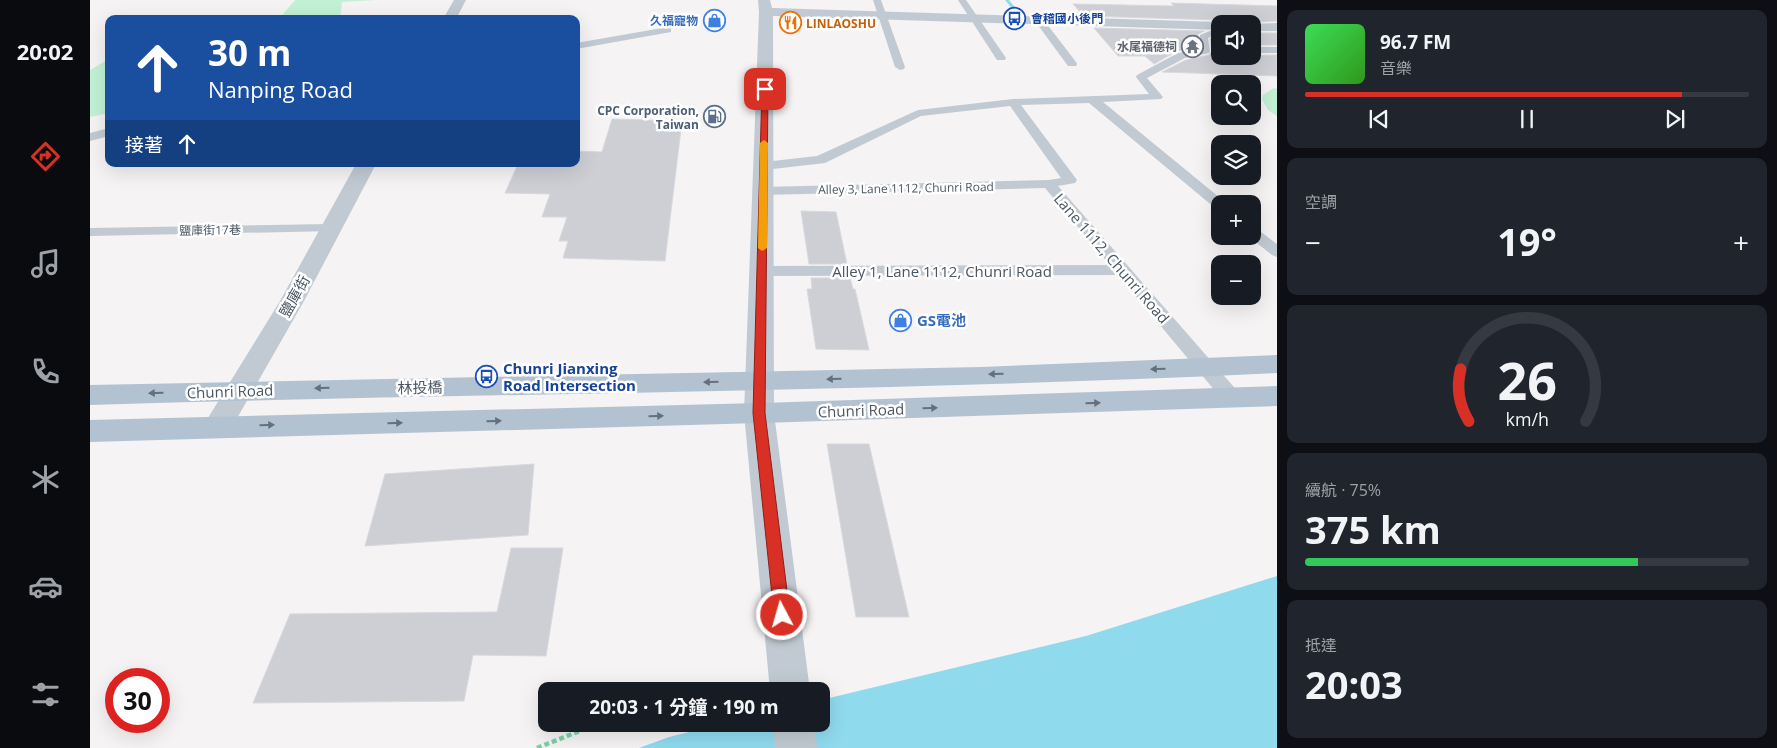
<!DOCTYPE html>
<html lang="zh-TW">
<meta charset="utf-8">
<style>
body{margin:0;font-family:"Open Sans","Noto Sans TC",sans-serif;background:#20242c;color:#f1f3f6;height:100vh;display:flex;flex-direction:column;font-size:19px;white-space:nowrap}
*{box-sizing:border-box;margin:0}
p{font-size:16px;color:#9ea1a6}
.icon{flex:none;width:28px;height:28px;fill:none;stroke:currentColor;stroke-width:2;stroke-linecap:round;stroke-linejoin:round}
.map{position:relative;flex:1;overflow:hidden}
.side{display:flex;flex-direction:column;gap:10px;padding:10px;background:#0d0f14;width:500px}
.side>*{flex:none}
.top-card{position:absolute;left:15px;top:15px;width:475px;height:152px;border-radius:10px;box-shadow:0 5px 20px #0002;background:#1a4fa0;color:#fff;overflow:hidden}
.tools{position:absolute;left:1121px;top:15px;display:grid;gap:10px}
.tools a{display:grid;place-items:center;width:50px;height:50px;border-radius:10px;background:#171b24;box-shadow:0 5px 20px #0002;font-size:25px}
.speed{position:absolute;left:15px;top:668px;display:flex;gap:10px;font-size:25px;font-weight:700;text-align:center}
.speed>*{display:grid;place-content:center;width:65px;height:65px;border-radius:50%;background:#171b24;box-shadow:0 5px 20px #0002;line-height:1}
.speed .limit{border:8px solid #d22;background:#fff;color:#111}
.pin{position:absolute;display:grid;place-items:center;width:42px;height:42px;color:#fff;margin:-21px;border-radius:10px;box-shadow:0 2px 8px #0006}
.me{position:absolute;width:55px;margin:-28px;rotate:354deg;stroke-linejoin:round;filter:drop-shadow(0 0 4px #0008)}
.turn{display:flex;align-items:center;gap:18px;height:105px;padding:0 20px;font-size:22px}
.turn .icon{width:65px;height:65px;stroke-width:2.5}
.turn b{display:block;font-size:35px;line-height:42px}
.then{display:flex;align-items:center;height:48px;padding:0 20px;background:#0003;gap:10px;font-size:19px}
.big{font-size:38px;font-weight:700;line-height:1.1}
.side .tile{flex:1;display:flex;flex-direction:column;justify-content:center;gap:8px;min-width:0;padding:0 18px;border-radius:10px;background:#20242c}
.side .dial{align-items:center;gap:0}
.dial svg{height:130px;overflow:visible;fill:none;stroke:#363941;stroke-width:7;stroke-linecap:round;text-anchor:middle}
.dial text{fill:#f1f3f6;stroke:none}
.song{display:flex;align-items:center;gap:15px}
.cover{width:60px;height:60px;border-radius:8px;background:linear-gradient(135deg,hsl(130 70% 55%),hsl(110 70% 35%))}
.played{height:5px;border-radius:2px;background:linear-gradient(90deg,#d93025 85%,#363941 85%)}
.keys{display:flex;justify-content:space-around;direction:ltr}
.heat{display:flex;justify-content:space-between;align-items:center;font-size:28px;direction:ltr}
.charge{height:8px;border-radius:4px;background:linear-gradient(90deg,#34c759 75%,#363941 0)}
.trip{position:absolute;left:448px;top:682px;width:292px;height:50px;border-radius:10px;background:#171b24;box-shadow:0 5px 20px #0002;font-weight:700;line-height:50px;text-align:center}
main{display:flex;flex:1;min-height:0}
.tabs{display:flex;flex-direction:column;width:90px;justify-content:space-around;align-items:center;background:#090b0e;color:#9ea1a6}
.tabs .icon{width:35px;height:35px}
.tabs .on{color:#d93025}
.tabs b{font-size:22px;color:#f1f3f6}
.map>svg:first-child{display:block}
.green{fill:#c3f1d5}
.water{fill:#90daee}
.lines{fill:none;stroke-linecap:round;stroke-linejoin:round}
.stream{fill:#90daee;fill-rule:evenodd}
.building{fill:#cdcfd5;stroke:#d7d9de}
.path{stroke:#7ad0a6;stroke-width:4.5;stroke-dasharray:5 3;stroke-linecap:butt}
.lane{fill:#c1cad2;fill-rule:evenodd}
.street{fill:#c1cad2;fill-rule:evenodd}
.primary{fill:#b3c2d1;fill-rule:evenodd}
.oneway{fill:#64717d}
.route{fill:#d93025;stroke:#8d1f18}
.slow{fill:#f59e0b}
.labels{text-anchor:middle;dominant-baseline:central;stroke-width:5;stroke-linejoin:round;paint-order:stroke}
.far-transit-label{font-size:12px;font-weight:bold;fill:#164399;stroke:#fff;text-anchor:start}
.far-shop-label{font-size:12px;font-weight:bold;fill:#366cbe;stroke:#fff;text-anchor:end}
.far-food-label{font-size:12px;font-weight:bold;fill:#c56008;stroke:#fff;text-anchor:start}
.far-worship-label{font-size:12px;font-weight:bold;fill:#5b616d;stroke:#fff;text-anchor:end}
.far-service-label{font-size:12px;font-weight:bold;fill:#4e5e75;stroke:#fff;text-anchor:end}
.far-street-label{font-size:12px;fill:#4a5661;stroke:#fff}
.street-label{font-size:15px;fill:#4a5661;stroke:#fff}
.shop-label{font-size:15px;font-weight:bold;fill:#366cbe;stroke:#fff;text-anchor:start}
.transit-label{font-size:15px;font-weight:bold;fill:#164399;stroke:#fff;text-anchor:start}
</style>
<main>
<nav class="tabs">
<b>20:02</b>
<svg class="icon on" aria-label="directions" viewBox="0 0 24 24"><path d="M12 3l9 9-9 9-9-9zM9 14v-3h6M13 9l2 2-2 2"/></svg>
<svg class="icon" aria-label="music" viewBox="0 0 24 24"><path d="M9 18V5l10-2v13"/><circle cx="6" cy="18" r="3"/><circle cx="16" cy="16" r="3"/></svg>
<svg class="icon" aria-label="phone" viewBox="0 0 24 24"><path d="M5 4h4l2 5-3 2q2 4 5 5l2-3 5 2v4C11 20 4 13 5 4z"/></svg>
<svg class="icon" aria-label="climate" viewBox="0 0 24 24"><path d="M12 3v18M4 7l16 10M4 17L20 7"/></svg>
<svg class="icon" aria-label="car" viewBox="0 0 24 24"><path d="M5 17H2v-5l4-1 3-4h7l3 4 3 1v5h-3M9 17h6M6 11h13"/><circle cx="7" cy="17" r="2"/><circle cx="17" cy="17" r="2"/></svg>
<svg class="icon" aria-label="filters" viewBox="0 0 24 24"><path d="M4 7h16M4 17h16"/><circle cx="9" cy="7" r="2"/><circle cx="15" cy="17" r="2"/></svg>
</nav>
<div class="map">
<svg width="1187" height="748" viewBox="0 0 1187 748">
<rect width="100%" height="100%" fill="#f5f3f3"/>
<g class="green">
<polygon points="205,0 286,0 252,2 250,19 189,19"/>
<polygon points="19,59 19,113 0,117 0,70"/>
<polygon points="1184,88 1187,89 1187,116 1178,110 1172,99 1173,95"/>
</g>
<polygon class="water" points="1187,576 1187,748 549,748 579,737 632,724 731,724 731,700 996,636"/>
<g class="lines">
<polygon class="stream" points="915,0 919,0 932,16 928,16"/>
</g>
<g class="building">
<polygon points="1081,3 1187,6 1187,21 1137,24 1130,20 994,16 983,4 1084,6"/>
<polygon points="1004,28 1114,31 1108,34 1108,47 1087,51 1064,64 1055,56 1028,56"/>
<rect x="1162" y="33" width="25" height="12"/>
<polygon points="1130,35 1130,56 1187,55 1187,76 1072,72 1096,60 1119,55 1122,51 1120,39"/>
<polygon points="522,119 592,121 575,261 473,258 478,241 469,241 477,217 452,217 460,194 415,193 428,164 486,164 486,151 512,152"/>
<polygon points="711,211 746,212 757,264 719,264"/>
<polygon points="721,278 760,278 763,289 765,289 779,350 726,349 717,289 722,289"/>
<polygon points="737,444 779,444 819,617 766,617"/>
<polygon points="444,464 438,535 275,546 295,474"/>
<polygon points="421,548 473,548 456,656 383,655 374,701 163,703 200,614 407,612"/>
</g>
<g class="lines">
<g class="path">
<polyline points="622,691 634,689"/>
<polyline points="447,748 507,724"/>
</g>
<g class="lane">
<polygon points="783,0 791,0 815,67 814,69 810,70 805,67"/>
<polygon points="868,0 876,0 916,58 915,60 907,60"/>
<polygon points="950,18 953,19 986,62 987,64 986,66 978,66 945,21"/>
<polygon points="578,27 581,28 581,32 486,49 486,43"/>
<polygon points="1130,27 1130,33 1118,38 1120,51 1119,53 1095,58 1057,78 1073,97 1071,99 1013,102 1135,202 1136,204 1130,204 1130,209 1125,208 999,103 931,105 987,180 985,183 968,186 1150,394 1153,399 1150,404 1143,406 1136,404 1028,275 672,276 666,274 664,271 666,268 672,266 1020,265 955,188 673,195 666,191 673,187 959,180 971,178 920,106 831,116 735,163 674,170 667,166 674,162 727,156 828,110 923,99 1059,94 1046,77 1047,75 1088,53 1110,49 1110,35"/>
<rect x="1162" y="47" width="25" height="6"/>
<polygon points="19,128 19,136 0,141 0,133"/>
<polygon points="240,224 245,225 247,228 245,231 0,236 0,228"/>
<polygon points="1162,228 1167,229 1187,244 1187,257 1182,255 1158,236 1162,236"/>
</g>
<g class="street">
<polygon points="364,0 376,0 366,19 353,19"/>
<polygon points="668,0 680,0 682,8 1130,22 1135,24 1130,24 1130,30 683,16 684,413 720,691 680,691 654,413 669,12"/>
<polygon points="1187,23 1187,31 1162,31 1162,24 1159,24"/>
<polygon points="266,164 286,164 214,301 138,434 128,437 118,434 113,426 190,301"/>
<polygon points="683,724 725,724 727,748 685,748"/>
</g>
<g class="primary">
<path d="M1187,355v18c-395,19 -791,20 -1187,32v-20l891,-18z"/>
<polygon points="1187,386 1187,406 669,423 0,442 0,420 669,403"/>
</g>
</g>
<defs><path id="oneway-solid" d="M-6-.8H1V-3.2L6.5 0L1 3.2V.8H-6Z" transform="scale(1.25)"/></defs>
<g class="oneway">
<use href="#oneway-solid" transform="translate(1068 369) rotate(178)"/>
<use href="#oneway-solid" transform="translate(906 374) rotate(178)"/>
<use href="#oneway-solid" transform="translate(744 379) rotate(178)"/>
<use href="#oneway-solid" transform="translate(621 382) rotate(179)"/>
<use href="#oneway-solid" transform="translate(232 388) rotate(179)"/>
<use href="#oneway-solid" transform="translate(66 393) rotate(178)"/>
<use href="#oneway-solid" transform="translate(1003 403) rotate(-2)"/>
<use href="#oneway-solid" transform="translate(840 408) rotate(-2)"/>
<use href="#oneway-solid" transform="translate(566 416) rotate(-2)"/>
<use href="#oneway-solid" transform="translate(404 421) rotate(-2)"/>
<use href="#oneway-solid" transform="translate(305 423) rotate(-1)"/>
<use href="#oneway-solid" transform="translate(177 425) rotate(-1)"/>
</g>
<polygon class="route" points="672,87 678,89 675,413 700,615 697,620 692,622 686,620 684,615 663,413"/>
<polygon class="slow" points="674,140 678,143 677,248 672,251 668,248 670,143"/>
<defs>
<symbol id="bus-ring" viewBox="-11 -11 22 22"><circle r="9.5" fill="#fff" stroke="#1a4fb4" stroke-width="1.5"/><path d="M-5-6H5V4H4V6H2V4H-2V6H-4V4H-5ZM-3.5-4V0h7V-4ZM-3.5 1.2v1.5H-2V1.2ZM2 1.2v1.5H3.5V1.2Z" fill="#1a4fb4"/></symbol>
<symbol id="shop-ring" viewBox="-11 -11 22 22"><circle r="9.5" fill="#fff" stroke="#3f7fe0" stroke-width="1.5"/><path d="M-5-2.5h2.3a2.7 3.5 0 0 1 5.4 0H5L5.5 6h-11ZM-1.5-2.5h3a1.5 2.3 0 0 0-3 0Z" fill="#3f7fe0"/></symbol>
<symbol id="restaurant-ring" viewBox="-11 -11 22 22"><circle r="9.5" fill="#fff" stroke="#e8710a" stroke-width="1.5"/><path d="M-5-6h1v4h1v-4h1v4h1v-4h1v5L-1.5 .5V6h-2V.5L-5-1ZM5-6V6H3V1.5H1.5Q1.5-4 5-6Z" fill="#e8710a"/></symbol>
<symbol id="temple-ring" viewBox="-11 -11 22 22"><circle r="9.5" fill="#fff" stroke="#6b7280" stroke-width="1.5"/><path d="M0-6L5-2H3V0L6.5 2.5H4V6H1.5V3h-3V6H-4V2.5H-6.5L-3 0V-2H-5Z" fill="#6b7280"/></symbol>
<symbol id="fuel-ring" viewBox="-11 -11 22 22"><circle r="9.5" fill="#fff" stroke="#5c6f8a" stroke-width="1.5"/><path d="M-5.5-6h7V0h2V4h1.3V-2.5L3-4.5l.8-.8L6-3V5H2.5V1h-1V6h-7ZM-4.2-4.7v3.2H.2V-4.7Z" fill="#5c6f8a"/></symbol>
</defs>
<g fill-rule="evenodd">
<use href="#bus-ring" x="912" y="6" width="25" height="25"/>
<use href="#shop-ring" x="612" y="8" width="25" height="25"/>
<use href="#restaurant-ring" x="688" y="10" width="25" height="25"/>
<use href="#temple-ring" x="1090" y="34" width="25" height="25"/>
<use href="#fuel-ring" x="612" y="104" width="25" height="25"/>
<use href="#shop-ring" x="798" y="308" width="25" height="25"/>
<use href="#bus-ring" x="384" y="364" width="25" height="25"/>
</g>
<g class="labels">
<g class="far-transit-label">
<text x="941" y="18">會稽國小後門</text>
</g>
<g class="far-shop-label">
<text x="608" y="20">久福寵物</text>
</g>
<g class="far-food-label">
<text x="716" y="23">LINLAOSHU</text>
</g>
<g class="far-worship-label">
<text x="1087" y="46">水尾福德祠</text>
</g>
<g class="far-service-label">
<text x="609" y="110">CPC Corporation,<tspan x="609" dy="14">Taiwan</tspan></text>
</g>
<g class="far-street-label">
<text transform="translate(816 188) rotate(-1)">Alley 3, Lane 1112, Chunri Road</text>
<text transform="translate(120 230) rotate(-1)">鹽庫街17巷</text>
</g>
<g class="street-label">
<text transform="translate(1022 258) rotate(49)">Lane 1112, Chunri Road</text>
<text x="852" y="271">Alley 1, Lane 1112, Chunri Road</text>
<text transform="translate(204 296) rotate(-61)">鹽庫街</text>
<text transform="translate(330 387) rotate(-1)">林投橋</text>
<text transform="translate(140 391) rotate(-2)">Chunri Road</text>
<text transform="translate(771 410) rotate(-2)">Chunri Road</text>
</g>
<g class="shop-label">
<text x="827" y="320">GS電池</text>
</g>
<g class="transit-label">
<text x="413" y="368">Chunri Jianxing<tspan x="413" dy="17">Road Intersection</tspan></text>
</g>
</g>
</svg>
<div class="tools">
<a><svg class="icon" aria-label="sound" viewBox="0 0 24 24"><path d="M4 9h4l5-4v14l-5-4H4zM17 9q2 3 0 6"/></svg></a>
<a><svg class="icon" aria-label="search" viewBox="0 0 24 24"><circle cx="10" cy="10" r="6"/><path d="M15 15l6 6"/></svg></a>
<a><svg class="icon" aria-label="layers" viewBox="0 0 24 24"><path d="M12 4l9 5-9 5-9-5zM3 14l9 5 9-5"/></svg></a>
<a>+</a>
<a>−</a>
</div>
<div class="speed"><div class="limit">30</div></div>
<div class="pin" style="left:675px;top:89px;background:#d93025"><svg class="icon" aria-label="arrive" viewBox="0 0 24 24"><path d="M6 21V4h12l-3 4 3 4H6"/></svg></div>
<svg class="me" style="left:692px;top:615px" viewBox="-20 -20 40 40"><circle r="17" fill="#d93025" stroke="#fff" stroke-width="3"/><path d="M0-11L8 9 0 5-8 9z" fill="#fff"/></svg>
<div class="trip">20:03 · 1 分鐘 · 190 m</div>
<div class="top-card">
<div class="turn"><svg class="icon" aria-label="ahead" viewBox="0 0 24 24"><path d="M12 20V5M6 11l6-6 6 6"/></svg><div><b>30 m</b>Nanping Road</div></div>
<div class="then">接著<svg class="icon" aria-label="ahead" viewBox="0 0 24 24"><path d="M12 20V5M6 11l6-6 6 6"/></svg></div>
</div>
</div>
<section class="side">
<div class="tile">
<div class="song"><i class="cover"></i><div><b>96.7 FM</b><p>音樂</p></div></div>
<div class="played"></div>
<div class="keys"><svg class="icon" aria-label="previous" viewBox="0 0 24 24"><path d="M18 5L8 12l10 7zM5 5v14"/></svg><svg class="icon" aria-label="pause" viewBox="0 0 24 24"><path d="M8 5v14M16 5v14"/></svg><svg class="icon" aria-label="next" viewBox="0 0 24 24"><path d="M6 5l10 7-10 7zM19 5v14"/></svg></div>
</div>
<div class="tile"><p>空調</p>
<div class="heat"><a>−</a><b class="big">19°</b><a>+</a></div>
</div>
<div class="tile dial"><svg viewBox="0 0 100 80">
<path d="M14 69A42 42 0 1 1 86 69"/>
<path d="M14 69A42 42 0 0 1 9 37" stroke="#d93025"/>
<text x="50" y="56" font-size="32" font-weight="700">26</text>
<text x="50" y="72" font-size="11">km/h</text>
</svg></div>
<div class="tile"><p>續航 · 75%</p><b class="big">375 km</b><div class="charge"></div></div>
<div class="tile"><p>抵達</p><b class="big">20:03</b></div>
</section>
</main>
